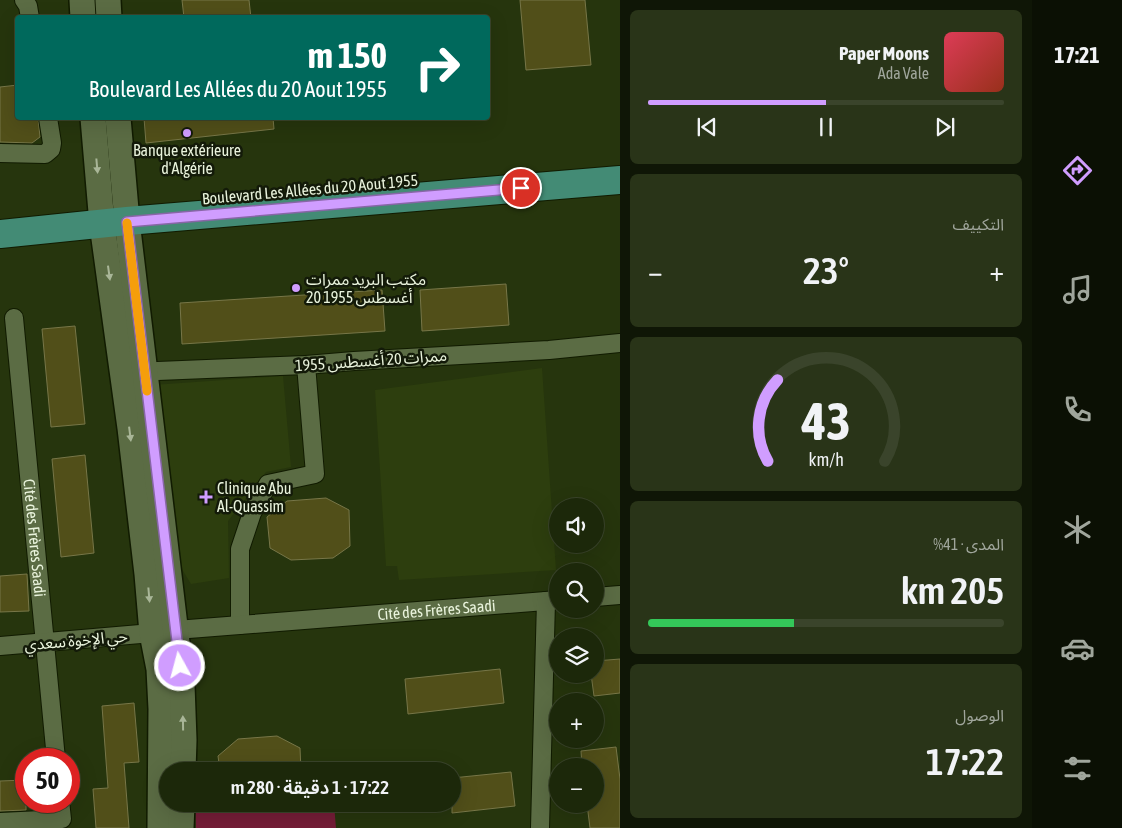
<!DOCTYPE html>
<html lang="ar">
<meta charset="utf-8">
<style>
body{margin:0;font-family:"Asap Condensed","Noto Sans Arabic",sans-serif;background:#293418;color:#f1f3f6;direction:rtl;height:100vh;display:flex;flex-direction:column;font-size:19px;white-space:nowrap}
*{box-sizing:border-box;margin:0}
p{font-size:16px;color:#a0a69c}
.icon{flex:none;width:28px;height:28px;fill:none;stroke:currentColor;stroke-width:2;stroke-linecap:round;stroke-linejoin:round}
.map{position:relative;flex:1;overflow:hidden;direction:ltr}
.sheet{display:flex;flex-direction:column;gap:10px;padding:10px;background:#0f1606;width:412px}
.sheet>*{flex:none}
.top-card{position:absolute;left:15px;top:15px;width:475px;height:105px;border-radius:5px;box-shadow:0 5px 20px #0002,0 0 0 1px #3a442b;direction:rtl;background:#00695c;color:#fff;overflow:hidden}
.buttons{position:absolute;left:549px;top:498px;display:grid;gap:10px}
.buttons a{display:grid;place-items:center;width:55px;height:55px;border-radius:50%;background:#1c280a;box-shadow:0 5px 20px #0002,0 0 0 1px #3a442b;font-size:25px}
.speed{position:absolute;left:15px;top:748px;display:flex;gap:10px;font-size:25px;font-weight:700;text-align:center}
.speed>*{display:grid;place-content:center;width:65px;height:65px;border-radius:50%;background:#1c280a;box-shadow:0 5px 20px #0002,0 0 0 1px #3a442b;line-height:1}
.speed .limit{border:8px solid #d22;background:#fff;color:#111}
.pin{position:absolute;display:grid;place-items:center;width:42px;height:42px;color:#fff;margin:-21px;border:2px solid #fff;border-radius:50%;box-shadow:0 1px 5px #0007}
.me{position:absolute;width:55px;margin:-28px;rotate:353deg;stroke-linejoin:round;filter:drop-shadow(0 0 4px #0008)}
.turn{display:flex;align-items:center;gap:18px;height:105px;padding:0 20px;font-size:22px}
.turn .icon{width:65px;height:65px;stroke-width:2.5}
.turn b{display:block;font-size:35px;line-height:42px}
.big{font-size:38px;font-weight:600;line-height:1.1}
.sheet .widget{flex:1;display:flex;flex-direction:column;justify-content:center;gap:8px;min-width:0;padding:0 18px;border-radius:8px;background:#293418}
.sheet .dial{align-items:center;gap:0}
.dial svg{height:130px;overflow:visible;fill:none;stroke:#3a442b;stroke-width:7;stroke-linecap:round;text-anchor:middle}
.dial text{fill:#f1f3f6;stroke:none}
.song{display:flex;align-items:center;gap:15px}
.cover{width:60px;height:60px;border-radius:8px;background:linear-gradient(135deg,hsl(350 70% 55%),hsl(10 70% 35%))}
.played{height:5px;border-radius:2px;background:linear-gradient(90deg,#d09dff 50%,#3a442b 50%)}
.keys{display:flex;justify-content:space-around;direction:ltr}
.heat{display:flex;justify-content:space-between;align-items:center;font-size:28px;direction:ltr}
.charge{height:8px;border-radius:4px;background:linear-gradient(90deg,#34c759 41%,#3a442b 0)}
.trip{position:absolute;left:159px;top:762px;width:302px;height:50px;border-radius:25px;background:#1c280a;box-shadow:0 5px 20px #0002,0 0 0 1px #3a442b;font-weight:600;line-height:50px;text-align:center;direction:rtl}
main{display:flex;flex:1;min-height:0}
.tab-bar{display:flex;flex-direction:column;width:90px;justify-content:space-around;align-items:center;background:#0b1004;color:#a0a69c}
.tab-bar .icon{width:35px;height:35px}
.tab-bar .current{color:#d09dff}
.tab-bar b{font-size:22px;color:#f1f3f6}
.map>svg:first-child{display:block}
.built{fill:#2d3e0e}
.green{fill:#741d37}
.building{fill:#514f19;stroke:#777648}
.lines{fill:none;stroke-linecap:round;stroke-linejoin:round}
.street-casing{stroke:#111b01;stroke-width:20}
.secondary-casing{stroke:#111b01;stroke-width:28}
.primary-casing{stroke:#111b01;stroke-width:30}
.street{stroke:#5b6c44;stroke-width:18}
.secondary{stroke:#5b6c44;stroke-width:25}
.primary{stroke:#438b75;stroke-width:28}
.oneway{fill:#a9b698}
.route-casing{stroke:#8766a6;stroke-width:12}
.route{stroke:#d09dff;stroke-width:9}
.slow{stroke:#f59e0b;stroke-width:9}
.poi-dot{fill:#d09dff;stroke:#131a09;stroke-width:2}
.labels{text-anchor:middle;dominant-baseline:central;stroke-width:5;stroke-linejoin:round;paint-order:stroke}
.poi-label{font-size:16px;fill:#e9f3dc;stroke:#131a09;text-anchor:start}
.street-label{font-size:16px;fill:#e9f3dc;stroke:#131a09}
</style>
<main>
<nav class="tab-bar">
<b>17:21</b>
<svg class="icon current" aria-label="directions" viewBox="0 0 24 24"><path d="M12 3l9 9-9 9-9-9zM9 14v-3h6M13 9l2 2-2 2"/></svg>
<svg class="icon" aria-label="music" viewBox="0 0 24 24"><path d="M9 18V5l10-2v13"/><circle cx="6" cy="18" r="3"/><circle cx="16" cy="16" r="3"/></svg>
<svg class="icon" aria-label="phone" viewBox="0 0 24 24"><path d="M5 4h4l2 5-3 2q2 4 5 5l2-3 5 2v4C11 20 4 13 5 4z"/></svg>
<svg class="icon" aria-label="climate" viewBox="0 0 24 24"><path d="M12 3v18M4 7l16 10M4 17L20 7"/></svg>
<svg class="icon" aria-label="car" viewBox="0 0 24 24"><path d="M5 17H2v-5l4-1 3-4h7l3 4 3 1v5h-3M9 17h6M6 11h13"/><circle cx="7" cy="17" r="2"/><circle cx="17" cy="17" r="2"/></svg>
<svg class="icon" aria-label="filters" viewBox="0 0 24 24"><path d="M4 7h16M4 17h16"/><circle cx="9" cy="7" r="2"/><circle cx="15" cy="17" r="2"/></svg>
</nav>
<section class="sheet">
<div class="widget">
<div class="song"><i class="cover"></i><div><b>Paper Moons</b><p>Ada Vale</p></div></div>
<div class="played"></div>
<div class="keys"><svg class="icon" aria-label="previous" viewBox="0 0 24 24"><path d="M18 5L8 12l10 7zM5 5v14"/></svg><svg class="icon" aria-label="pause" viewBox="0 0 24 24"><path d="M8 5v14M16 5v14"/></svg><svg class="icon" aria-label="next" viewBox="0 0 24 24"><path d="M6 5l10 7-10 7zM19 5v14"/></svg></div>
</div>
<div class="widget"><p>التكييف</p>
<div class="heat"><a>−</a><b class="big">23°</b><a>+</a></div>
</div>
<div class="widget dial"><svg viewBox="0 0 100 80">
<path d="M14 69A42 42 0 1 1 86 69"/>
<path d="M14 69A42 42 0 0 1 20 19" stroke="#d09dff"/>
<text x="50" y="56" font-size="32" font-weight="700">43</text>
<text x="50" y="72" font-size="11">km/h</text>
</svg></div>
<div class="widget"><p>المدى · 41%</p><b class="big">205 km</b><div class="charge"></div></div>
<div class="widget"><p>الوصول</p><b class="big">17:22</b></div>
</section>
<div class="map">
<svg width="620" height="828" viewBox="0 0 620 828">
<rect width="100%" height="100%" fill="#26350d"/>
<g class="built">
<polygon points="542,368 556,570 399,580 397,566 386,566 375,390"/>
<polygon points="283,376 291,467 266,472 228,521 229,578 191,584 177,561 153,385"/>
</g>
<polygon class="green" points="195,804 334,804 336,828 196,828"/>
<g class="building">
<polygon points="182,0 249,0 251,18 184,18"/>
<polygon points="520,0 585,0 591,65 526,70"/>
<polygon points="18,85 18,118 38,118 40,137 32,143 0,142 0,87"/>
<polygon points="144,118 273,118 274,129 146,143"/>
<polygon points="506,284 509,325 422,331 420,290"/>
<polygon points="382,290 385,331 182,344 180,303"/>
<polygon points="75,326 85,424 51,427 42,329"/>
<polygon points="85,455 94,553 61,557 52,459"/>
<polygon points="326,498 349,510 350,546 333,558 291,560 270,548 267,517 287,501"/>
<polygon points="27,574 29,611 0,612 0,576"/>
<polygon points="620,659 620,693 594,696 591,674 595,674 595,661"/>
<polygon points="500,669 504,703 408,714 405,679"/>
<polygon points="134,703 139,762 124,763 129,828 96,828 93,789 108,788 102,706"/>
<polygon points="277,736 300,748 301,771 220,771 218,756 238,739"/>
<polygon points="616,747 620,779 620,828 590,828 587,804 595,804 595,766 582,766 581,751"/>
<polygon points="511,772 515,806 452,813 452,778"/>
<polygon points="26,780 26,810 0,811 0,781"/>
</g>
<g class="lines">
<defs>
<g id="street">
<polyline points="24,0 28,6 30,18"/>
<polyline points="0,153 45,154 51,149 52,143 48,118"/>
<path id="s1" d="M14,318l42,441"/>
<polyline points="133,372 306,365 354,361 549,350 620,343"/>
<polyline points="595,597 620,595"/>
<polyline points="240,625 240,549 252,513 268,484 315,474 306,365"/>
<path id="s2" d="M0,646l152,-13 24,-3 382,-30"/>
<polyline points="0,822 62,819 60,801"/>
<polyline points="540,828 546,601"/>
</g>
<g id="secondary">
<polyline points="82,0 83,18"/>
<polyline points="108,0 109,18"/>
<polyline points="93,118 102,224 130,428 147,574 152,633 159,669 161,709 160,828"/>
<polyline points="118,118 127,221 182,685 184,740 183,771"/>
<polyline points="181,828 182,804"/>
</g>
<polyline id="primary" points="0,234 127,221 620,180"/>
</defs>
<use href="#street" class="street-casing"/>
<use href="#secondary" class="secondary-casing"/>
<use href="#primary" class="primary-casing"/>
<use href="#street" class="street"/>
<use href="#secondary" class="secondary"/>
<use href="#primary" class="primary"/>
</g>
<defs><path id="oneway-solid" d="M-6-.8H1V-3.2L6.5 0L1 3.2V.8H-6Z" transform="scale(1.25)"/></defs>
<g class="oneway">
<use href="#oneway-solid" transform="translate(97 166) rotate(85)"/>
<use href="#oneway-solid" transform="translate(109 273) rotate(82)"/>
<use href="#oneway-solid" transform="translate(130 434) rotate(83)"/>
<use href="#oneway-solid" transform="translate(149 595) rotate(85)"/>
<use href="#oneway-solid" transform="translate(183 723) rotate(-91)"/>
</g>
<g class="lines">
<defs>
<polyline id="route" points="180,666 127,222 521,188"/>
</defs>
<use href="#route" class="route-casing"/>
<use href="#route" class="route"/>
<polyline class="slow" points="127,223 147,391"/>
</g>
<g class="poi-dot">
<circle cx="187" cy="133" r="5"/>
<circle cx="296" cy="288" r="5"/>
<path d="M203.5 489.5h5v5h5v5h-5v5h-5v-5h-5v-5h5z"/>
</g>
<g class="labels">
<g class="poi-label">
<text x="187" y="150" text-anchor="middle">Banque extérieure<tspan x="187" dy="18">d'Algérie</tspan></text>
<text x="306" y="279">مكتب البريد ممرات<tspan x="306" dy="18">20 أغسطس 1955</tspan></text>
<text x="217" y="488">Clinique Abu<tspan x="217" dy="18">Al-Quassim</tspan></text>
</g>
<g class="street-label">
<text transform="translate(310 189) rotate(-5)">Boulevard Les Allées du 20 Aout 1955</text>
<text transform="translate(371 360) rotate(-4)">ممرات 20 أغسطس 1955</text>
<text stroke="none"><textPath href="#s1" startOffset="221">Cité des Frères Saadi</textPath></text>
<text stroke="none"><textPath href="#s2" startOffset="438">Cité des Frères Saadi</textPath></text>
<text transform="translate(76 640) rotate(-5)">حي الإخوة سعدي</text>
</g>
</g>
</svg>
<div class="buttons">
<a><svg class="icon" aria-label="sound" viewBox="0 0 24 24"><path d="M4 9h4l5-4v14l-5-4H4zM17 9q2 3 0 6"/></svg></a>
<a><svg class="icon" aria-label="search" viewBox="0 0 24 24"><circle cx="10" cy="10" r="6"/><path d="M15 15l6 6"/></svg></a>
<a><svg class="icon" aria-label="layers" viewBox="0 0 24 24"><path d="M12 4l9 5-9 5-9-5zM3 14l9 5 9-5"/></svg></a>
<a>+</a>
<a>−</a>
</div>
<div class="speed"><div class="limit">50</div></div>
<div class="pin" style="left:521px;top:188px;background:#d93025"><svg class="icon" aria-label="arrive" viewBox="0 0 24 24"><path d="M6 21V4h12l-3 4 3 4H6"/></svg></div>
<svg class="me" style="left:180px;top:666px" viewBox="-20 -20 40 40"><circle r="17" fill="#d09dff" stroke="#fff" stroke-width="3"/><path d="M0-11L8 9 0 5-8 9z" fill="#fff"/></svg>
<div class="trip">17:22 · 1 دقيقة · 280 m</div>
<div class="top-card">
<div class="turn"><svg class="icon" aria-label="right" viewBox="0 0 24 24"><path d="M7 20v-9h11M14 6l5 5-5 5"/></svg><div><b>150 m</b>Boulevard Les Allées du 20 Aout 1955</div></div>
</div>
</div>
</main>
